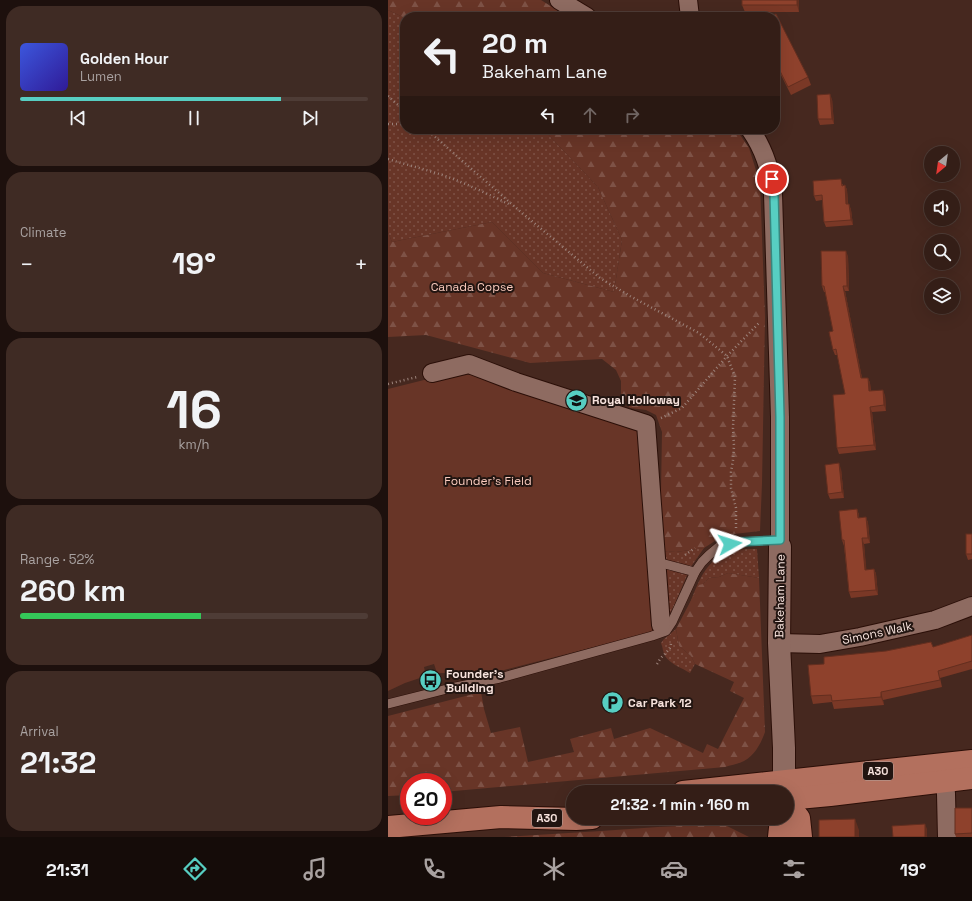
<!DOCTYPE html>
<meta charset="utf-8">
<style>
body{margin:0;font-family:"Space Grotesk",sans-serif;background:#3f2b24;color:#f1f3f6;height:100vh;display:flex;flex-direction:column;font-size:15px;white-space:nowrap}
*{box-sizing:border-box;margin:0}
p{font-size:13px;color:#a9a2a1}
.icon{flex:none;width:22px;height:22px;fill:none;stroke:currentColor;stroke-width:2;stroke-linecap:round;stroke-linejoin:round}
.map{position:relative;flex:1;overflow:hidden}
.drawer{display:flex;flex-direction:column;gap:6px;padding:6px;background:#1d100d;width:388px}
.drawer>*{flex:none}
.banner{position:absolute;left:12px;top:12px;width:380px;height:122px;border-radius:16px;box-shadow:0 4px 16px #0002,0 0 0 1px #4e3c36;background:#341e17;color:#f1f3f6;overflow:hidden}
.needle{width:26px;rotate:209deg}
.controls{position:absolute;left:536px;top:146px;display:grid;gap:8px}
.controls a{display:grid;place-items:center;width:36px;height:36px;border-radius:50%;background:#341e17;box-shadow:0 4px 16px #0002,0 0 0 1px #4e3c36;font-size:20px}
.speed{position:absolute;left:12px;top:773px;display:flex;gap:8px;font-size:20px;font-weight:700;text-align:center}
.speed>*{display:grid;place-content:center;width:52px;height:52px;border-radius:50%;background:#341e17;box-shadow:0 4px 16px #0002,0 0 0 1px #4e3c36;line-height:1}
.speed .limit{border:6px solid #d22;background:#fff;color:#111}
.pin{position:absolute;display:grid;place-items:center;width:34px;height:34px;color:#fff;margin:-17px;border:2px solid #fff;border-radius:50%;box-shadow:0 1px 4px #0007}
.me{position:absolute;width:44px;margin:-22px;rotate:84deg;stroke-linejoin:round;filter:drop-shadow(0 0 3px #0008)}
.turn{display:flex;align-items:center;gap:14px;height:84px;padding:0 16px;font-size:18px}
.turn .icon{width:52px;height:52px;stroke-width:2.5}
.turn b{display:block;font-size:28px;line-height:34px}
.lanes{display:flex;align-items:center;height:38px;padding:0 16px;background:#0003;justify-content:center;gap:20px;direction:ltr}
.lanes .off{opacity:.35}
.big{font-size:30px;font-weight:600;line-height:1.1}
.drawer .tile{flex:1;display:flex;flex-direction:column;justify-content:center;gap:6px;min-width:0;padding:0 14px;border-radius:16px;background:#3f2b24}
.drawer .dial{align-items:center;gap:0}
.dial b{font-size:52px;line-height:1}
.song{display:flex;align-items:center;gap:12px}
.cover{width:48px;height:48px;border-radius:6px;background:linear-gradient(135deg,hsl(230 70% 55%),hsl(250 70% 35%))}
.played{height:4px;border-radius:2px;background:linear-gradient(90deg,#57cec2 75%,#4e3c36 75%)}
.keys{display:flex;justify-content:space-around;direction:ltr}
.heat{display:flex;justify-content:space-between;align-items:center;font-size:22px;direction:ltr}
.charge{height:6px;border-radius:3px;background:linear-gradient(90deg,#34c759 52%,#4e3c36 0)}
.trip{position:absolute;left:178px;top:785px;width:228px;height:40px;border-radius:20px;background:#341e17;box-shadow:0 4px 16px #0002,0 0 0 1px #4e3c36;font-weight:600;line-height:40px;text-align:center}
.tabs{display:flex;height:64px;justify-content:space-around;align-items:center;background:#150c09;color:#a9a2a1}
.tabs .icon{width:28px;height:28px}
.tabs .on{color:#57cec2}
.tabs b{font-size:18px;color:#f1f3f6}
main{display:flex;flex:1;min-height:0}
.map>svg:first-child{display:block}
.grass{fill:url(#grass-dots)}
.forest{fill:url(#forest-firs)}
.park{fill:#683527}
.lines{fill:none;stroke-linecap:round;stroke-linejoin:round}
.lane-casing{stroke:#2b0f08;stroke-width:10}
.street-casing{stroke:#2b0f08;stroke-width:20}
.secondary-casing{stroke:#2b0f08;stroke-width:24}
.primary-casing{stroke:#2b0f08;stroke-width:24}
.path{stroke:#9d847c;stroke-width:2.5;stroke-dasharray:1 3;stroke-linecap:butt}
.lane{stroke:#8e6b61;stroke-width:9}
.street{stroke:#8e6b61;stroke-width:18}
.secondary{stroke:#8e6b61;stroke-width:22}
.primary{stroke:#b3705e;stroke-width:22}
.wall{fill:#7a3826}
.shaded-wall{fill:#632e1f}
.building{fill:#8e412c;stroke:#632e1f}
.route-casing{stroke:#39867e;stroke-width:10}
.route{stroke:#57cec2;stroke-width:7}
.labels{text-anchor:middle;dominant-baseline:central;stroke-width:4;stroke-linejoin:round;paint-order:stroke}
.shield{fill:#221511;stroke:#b7a5a0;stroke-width:1}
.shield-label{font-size:11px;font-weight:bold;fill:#f7e3dd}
.park-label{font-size:12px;fill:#f8c9bc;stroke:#221511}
.poi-label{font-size:12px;font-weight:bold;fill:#f7e3dd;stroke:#221511;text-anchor:start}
.street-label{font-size:12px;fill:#f7e3dd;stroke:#221511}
</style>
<main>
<section class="drawer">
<div class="tile">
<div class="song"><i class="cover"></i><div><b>Golden Hour</b><p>Lumen</p></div></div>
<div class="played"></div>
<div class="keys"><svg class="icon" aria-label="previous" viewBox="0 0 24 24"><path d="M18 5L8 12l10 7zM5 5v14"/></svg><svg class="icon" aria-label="pause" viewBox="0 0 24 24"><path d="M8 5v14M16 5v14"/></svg><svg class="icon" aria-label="next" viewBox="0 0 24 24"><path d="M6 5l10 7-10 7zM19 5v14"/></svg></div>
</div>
<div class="tile"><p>Climate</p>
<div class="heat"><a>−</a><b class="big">19°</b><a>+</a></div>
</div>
<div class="tile dial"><b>16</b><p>km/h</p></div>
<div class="tile"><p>Range · 52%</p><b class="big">260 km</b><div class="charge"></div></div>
<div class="tile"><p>Arrival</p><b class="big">21:32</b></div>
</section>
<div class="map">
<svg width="584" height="837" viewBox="0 0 584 837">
<defs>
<pattern id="grass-dots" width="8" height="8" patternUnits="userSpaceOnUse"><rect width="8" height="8" fill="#683527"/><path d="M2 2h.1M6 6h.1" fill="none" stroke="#7e5246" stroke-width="1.8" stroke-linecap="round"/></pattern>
<pattern id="forest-firs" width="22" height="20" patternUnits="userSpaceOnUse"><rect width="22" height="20" fill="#683527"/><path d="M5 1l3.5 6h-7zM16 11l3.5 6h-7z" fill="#7e5246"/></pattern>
</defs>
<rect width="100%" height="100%" fill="#46281f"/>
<g class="grass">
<polygon points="0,10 17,18 17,129 155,129 210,187 234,240 226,292 155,273 104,222 4,242 0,232"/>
<polygon points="316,548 302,568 286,606 280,616 272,551 288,552"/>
<path d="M369,549l2,29 -31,-5 -9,4 -10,1 -6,6 -15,24c8,-19 13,-38 30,-51 2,-2 3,-3 5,-4 9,-4 25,-4 34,-4z"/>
<path d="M288,629l3,17 12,10 4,8 -5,9c-8,-5 -20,-9 -25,-17 -2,-4 -2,-8 -4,-13l3,-4z"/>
</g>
<g class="forest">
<polygon points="0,0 153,0 180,17 17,17 17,18 0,10"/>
<polygon points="155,129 348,129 361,148 372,183 377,317 374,483 372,531 346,534 330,539 316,548 288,552 272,551 274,432 268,415 258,410 242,408 233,394 233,381 228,370 214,359 142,363 38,335 0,337 0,232 4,242 104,222 155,273 226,292 234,240 210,187"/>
<path d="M340,573l31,5 6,154c-4,11 -10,23 -21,29 -6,3 -13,4 -19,6l-282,25v-10h-34v13l-21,1v-80l93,-24 3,17 7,24 29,-6 8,35 46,-10 -4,-13 41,-11 3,11 36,-11 53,25 4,-9 11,5 26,-51 -14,-7 4,-9 -39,-18 -4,-8 -12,-10 -3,-17 23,-44 4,-1 6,-6 10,-1z"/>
<polygon points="335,824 361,837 116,837 213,831 270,827"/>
</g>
<polygon class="park" points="72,371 81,375 86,374 246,426 252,432 269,629 257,634 97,675 96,670 80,673 49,673 46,664 36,667 38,676 17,683 0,691 0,389"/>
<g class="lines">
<defs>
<g id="lane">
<polyline points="268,564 273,563 307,572"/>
<polyline points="0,704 63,688 112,678 264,636 278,631 284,622 307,572 314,562 321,555 333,545 350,542 392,540"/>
</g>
<g id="street">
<polyline points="171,0 199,17"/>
<polyline points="300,0 302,17"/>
<path d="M362,129c14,20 21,41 23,65l7,223v130"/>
<polyline points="44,373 81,364 128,382 258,424 273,625"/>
<polyline points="391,643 432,644 472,637 547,620 584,606"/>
<polyline points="556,768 558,794 559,837"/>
</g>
<polyline id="secondary" points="392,547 391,643 396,748 396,781"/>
<g id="primary">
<polyline points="295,792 584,761"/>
<polyline points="399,799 442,795 584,778"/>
<polyline points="399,803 411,818 413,837"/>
<polyline points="0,827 113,817 188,819 204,818"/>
<polyline points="391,837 392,828 393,818"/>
</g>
</defs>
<use href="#lane" class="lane-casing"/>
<use href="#street" class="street-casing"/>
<use href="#secondary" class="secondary-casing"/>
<use href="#primary" class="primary-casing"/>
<g class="path">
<polyline points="0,96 17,111"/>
<polyline points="0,124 17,124"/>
<polyline points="38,129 127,207 212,278 242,296 311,333 339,356 347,377 345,428 346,446 345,460 343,472 343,488 348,508 348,530"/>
<path d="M0,159c16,5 32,9 48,14 26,8 51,21 75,32"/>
<polyline points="0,384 29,377"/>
<polyline points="273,418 294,408 339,356 371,323"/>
<polyline points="297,555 307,548"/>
<path d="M269,664c2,-3 4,-7 7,-9 4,-5 7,-6 7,-13"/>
</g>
<use href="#lane" class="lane"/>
<use href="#street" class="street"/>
<use href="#secondary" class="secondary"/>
<use href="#primary" class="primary"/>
</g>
<g class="wall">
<polygon points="354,0 411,0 411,12 357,12 354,5"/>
<polygon points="387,17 420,77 423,85 403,95 387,63"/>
<polygon points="444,99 446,124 432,125 430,119"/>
<polygon points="455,184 455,185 457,185 459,190 460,204 461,204 463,210 465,225 438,227 436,222 434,200 428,201 426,196"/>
<polygon points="460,256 461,291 457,291 474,378 480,378 482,383 483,391 497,395 498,411 484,412 488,450 451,454 449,448 457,394 449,355 447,355 445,350 445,331 437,292 436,292 434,286"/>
<polygon points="453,469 456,498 442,499 440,494"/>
<polygon points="469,509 471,515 471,518 478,517 480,523 482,543 476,544 478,570 486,569 488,574 490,595 463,598 461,592 456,546 454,540"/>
<polygon points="584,534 584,559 580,560 578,554"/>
<polygon points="584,635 584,669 552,678 554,687 495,700 496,705 446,709 444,702 425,704 423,696 436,664 543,642 545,647"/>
<polygon points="584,808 584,837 568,837 567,834"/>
</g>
<g class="shaded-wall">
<polygon points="409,0 411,0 411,12 409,5"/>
<polygon points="442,94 444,99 446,124 444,119"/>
<polygon points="457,185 459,190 460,210 458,204"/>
<polygon points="461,204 463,210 465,225 463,220"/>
<polygon points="458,251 460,256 461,291 459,286"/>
<polygon points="455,286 457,291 475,384 473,378"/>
<polygon points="480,378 482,383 483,397 481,391"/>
<polygon points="495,390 497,395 498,411 496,405"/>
<polygon points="482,407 484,412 488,450 486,445"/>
<polygon points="451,463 453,469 456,498 454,492"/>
<polygon points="469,509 471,515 472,524 470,518"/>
<polygon points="478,517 480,523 482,543 480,538"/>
<polygon points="474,538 476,544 479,575 477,570"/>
<polygon points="486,569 488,574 490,595 488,590"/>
<polygon points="493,692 495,700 496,705 493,697"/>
<polygon points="467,819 471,830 471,837 467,837"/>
<polygon points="537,824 539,829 539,837 537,837"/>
</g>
<g class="building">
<rect x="354" y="0" width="55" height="5"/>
<polygon points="388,14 420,77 400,87 387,61 387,17 382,17"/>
<polygon points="442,94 444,119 430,119 429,95"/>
<polygon points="453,179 454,186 457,185 458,204 461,204 463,220 436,222 434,195 426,196 425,181"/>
<polygon points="433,251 458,251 459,286 455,286 473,378 480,378 481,391 495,390 496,405 482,407 486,445 449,448 445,395 457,394 448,349 445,350 441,332 445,331 436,286 434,286"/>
<polygon points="451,463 454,492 440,494 437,465"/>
<polygon points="469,509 470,518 478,517 480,538 474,538 477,570 486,569 488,590 461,592 456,540 454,540 451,511"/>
<rect x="578" y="534" width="6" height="20"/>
<polygon points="584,635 584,661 550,671 552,680 493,692 493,697 444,701 443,695 423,696 420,665 436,664 436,657 498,651 543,642 545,647"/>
<polygon points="567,808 584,808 584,833 567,834"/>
<polygon points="467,819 467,837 431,837 431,820"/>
<polygon points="537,824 537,837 505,837 504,826"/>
</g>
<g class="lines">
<defs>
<polyline id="route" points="342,544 350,542 392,540 392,417 386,194 384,179"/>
</defs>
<use href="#route" class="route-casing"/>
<use href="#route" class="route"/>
</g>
<defs>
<symbol id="university-disc" viewBox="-11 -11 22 22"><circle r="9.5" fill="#57cec2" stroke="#221511"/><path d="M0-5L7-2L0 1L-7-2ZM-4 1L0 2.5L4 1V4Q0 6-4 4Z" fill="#111"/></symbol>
<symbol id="bus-disc" viewBox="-11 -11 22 22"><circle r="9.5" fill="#57cec2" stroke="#221511"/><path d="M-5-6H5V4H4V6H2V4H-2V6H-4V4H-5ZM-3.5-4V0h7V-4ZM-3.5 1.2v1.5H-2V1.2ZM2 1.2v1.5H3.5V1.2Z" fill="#111"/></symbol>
<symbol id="parking-disc" viewBox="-11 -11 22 22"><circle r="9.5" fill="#57cec2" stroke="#221511"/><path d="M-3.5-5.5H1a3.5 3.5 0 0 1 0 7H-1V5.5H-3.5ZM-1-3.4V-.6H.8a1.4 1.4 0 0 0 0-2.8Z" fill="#111"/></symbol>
</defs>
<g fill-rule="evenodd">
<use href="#university-disc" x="176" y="388" width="25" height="25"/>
<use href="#bus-disc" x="30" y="668" width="25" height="25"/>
<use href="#parking-disc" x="212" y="690" width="25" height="25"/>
</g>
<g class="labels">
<g class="shield">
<rect x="475" y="762" width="30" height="18" rx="3"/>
<rect x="144" y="809" width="30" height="18" rx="3"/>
</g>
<g class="shield-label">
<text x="490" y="771">A30</text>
<text x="159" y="818">A30</text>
</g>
<g class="park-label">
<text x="84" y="287">Canada Copse</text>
<text x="100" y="481">Founder's Field</text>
</g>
<g class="poi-label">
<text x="204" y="400">Royal Holloway</text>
<text x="58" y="674">Founder's<tspan x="58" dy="14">Building</tspan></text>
<text x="240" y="703">Car Park 12</text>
</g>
<g class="street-label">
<text transform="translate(392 596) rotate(-89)">Bakeham Lane</text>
<text transform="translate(489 633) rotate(-12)">Simons Walk</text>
</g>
</g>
</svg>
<div class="controls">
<a><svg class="needle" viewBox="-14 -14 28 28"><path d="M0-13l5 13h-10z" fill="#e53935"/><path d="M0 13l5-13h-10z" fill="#a9a2a1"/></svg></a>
<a><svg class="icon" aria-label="sound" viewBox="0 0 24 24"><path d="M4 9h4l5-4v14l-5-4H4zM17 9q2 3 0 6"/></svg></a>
<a><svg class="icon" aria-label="search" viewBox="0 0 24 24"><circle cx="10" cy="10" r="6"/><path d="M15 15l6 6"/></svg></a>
<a><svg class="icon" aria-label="layers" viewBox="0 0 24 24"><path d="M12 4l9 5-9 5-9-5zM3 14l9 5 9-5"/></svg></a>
</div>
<div class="speed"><div class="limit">20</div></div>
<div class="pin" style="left:384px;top:179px;background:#d93025"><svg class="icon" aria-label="arrive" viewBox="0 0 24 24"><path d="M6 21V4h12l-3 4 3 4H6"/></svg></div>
<svg class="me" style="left:342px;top:544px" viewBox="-20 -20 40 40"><path d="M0-17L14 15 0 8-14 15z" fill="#57cec2" stroke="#fff" stroke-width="4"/></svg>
<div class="trip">21:32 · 1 min · 160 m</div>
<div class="banner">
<div class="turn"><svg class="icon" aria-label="left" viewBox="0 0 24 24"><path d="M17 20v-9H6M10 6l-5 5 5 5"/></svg><div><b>20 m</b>Bakeham Lane</div></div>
<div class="lanes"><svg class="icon" aria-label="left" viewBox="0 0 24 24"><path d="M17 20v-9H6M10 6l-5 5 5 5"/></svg><svg class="icon off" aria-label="ahead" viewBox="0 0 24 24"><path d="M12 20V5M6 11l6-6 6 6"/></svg><svg class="icon off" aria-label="right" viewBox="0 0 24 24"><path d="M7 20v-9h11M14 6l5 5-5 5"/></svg></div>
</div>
</div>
</main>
<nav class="tabs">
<b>21:31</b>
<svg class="icon on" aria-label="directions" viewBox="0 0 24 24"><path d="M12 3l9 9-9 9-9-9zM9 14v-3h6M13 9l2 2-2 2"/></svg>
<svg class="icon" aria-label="music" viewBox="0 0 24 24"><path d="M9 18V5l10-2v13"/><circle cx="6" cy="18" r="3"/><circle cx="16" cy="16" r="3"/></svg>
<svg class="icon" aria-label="phone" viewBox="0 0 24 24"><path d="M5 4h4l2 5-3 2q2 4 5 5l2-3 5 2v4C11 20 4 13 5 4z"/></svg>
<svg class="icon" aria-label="climate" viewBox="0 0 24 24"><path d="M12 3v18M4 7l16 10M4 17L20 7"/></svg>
<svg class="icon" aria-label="car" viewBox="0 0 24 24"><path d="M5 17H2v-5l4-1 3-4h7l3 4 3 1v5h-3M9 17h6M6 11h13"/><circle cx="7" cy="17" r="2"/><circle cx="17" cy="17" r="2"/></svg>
<svg class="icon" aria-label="filters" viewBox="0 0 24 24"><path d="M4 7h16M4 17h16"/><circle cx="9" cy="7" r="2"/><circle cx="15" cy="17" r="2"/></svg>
<b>19°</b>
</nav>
